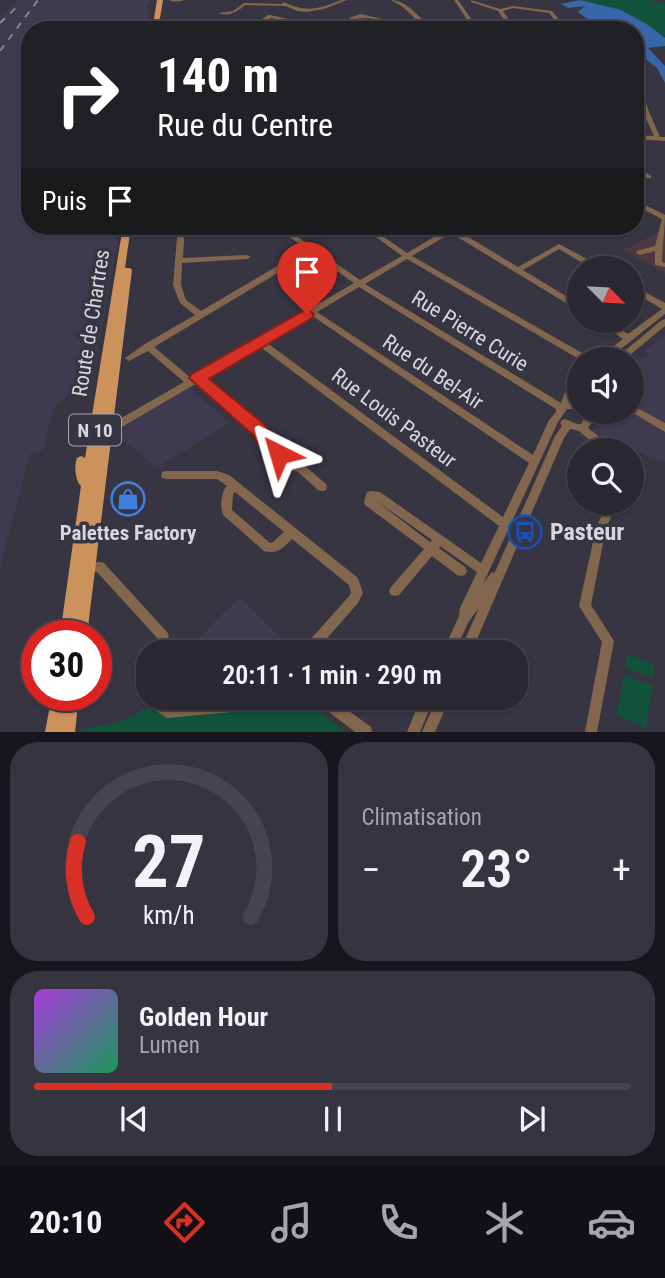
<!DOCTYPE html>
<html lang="fr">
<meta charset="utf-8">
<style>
body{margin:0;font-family:"Roboto Condensed",sans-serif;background:#36343e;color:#f1f3f6;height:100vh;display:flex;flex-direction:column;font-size:26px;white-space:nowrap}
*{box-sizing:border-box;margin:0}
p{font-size:23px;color:#a5a6ac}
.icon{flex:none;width:38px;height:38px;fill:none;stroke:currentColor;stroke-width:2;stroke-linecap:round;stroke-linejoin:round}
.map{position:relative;height:732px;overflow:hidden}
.drawer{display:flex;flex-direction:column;gap:10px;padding:10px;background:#17161c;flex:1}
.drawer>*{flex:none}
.hud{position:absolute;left:21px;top:21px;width:623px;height:214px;border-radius:28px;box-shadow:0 2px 5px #0004,0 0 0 2px #46444d;background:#202124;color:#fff;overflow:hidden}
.needle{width:46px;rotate:114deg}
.fabs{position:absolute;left:567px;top:256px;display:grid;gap:14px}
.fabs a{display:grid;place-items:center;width:77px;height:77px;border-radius:50%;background:#2a2832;box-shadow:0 2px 5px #0004,0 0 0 2px #46444d;font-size:35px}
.speed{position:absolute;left:21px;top:620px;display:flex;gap:14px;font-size:35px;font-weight:700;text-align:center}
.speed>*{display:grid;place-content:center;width:91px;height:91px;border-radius:50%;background:#2a2832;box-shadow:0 2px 5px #0004,0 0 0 2px #46444d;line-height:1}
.speed .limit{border:10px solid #d22;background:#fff;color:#111}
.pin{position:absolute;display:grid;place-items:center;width:60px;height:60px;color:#fff;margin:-72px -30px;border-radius:50% 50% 50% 0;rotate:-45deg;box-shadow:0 0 7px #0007}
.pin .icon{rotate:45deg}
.me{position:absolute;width:77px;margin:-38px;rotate:320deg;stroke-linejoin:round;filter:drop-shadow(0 0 5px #0008)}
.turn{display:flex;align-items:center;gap:24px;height:147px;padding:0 21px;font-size:32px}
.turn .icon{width:91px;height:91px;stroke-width:2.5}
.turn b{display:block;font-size:49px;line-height:60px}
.then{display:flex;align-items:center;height:66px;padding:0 21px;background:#0003;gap:14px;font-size:26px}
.big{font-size:52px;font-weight:600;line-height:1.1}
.drawer .widget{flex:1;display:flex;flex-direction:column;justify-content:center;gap:10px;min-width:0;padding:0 24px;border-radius:28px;background:#36343e}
.drawer .dial{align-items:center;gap:0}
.dial svg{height:182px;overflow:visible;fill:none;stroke:#46444d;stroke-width:7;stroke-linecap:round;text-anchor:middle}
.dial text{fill:#f1f3f6;stroke:none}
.song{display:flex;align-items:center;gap:21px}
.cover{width:84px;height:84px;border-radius:10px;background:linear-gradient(135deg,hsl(280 70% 55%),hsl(150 70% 35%))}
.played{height:7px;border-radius:4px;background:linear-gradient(90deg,#d93025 50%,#46444d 50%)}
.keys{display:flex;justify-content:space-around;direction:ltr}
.heat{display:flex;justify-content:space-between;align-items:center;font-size:38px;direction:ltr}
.drawer .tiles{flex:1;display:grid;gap:10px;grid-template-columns:1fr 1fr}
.widget:last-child{grid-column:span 2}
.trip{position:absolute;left:136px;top:640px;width:392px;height:70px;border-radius:28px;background:#2a2832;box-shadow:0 2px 5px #0004,0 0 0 2px #46444d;font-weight:600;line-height:70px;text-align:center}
.tabs{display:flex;height:112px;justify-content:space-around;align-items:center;background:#111014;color:#a5a6ac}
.tabs .icon{width:49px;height:49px}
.tabs .current{color:#d93025}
.tabs b{font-size:32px;color:#f1f3f6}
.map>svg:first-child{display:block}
.built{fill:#3f3a4f}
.industrial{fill:#4d393f}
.green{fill:#10533a}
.water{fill:#3767a8}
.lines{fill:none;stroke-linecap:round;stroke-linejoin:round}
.minor{fill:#82664d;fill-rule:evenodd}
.major{fill:#cc925c;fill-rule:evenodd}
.rail{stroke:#85838f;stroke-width:2;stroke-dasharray:7 7;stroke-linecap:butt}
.route{fill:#d93025;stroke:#8d1f18;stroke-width:2}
.labels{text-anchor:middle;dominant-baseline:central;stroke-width:7;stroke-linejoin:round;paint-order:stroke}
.shield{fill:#383543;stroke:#a7a5b0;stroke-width:2}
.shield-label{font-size:19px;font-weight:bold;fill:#d7d5df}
.street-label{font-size:21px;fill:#d7d5df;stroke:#383543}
.poi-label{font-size:21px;font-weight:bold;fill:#d7d5df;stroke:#383543}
.near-poi-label{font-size:24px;font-weight:bold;fill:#d7d5df;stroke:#383543;text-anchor:start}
</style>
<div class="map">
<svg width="665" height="732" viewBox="0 0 665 732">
<rect width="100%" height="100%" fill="#383543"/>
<g class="built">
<polygon points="19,0 151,0 147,6 151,24 150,30 30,30 30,226 120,226 97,356 81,384 53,409 44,449 30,454 0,568 0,17"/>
<polygon points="665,335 665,462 632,450 602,450 576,434 591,432 597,428 600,419 597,411 632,411 634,377 632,368 649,355 644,351"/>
<polygon points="188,387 230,422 157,468 120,438 125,424"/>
<polygon points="240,597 278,635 261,653 188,653 215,621"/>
</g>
<polygon class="industrial" points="665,229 665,273 624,250"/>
<g class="green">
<polygon points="580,0 649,0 665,4 665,38 648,25 621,10"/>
<polygon points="627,654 654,664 653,678 626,668"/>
<polygon points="624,674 652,686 646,728 617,715"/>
<polygon points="169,698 302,698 343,730 342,732 82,732 82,729 120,722"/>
</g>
<polygon class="water" points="580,0 621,10 648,25 665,38 665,46 648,48 665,66 665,83 657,68 635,50 635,30 602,30 578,12 585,6 568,8 561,4"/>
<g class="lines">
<g class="minor">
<path d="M169,0h15c-3,2 -12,2 -15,0z"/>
<path d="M341,0h6l-23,9 -18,3 -9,-1 -11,-5 -41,-1c-8,7 -16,12 -26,8l14,-2 11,-8 38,1 2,-2c22,11 35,7 57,-2z"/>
<path d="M391,0c17,0 30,21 44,30h-6l-4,-2 -22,-21z"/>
<polygon points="454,0 458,0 479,30 474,30"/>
<polygon points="471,0 500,9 513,6 552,11 566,28 565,30 560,30 561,28 549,13 513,8 503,11 516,30 511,30 498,11 471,2"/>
<polygon points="361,14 424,29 426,30 417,30 369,18 351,19 349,18"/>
<polygon points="268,15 270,15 337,30 327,30 271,18 254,29 256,30 248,30 248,28"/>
<polygon points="369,22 373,23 366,30 361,30"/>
<polygon points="635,74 638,76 649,112 660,137 665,137 665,141 635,139 635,135 654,136 644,114 635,114 635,110 643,110 635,86"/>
<polygon points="635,165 651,176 651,178 647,178 635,170"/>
<path d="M635,200l30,15c0,16 -3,31 -3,47l3,1v4l-10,-2v-14l-15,4 -4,-2 1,-2 18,-5 7,-27 -27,-14z"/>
<path d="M178,226h7l-2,32 64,-3 4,2 -4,2 -65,4 -1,22 5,15 15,11 105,-62 -31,-23h7l78,54 42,-24 -41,-30h7l39,27 39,-23 -4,-4h8l68,41 41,-23 41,22 1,2h-10l-32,-19 -36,21 56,34v7l-128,-78 -39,23 177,101 1,2h-11l-172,-100 -42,25 196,119c4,-11 8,-24 18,-29 0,11 -5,18 -8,28l8,1v6h-12l-9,13 -75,162 8,-11 4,-1 60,-136 7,-10 -2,-3 2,-3 3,-1 12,5h4l4,-6 -3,-7h10l3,8 -7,9 24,19 2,3h-12l-23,-19 -9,-2 -6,9 -93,215h-12l20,-45 -10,13 -15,32h-12l17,-37 1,-8 17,-36 -37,-26 -1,2 26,19 2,4 -2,4 -4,1 -4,-1 -25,-19 -33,39 -4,1 -4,-1 -2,-4 2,-4 33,-38 -59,-44 -1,-3 3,-10 4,-1 9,1 101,71 18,-37 -240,-180 -55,33 57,47 8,13 26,25 10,2 21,18 1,3 -1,3 -4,1 -4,-1 -20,-18 -10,-2 -25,-25 -8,-13 -58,-49 -87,51 -3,1 -3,-1 -2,-3 2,-3 80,-46 -36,-31 -19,10 -4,-3 20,-14 50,-29 -15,-12 -7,-18zM311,253l43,30 -163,95 -37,-31zM359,287l197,122v3l-7,8 -16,35 -216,-143zM311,315l218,148 -26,54 -237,-175zM375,500l57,40 -2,2z"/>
<polygon points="603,226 621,226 622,228 618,230 604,228"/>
<polygon points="632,285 665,303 665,314 608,359 598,359 623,339 596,320 606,320 628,334 662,309 632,291"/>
<polygon points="665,319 665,326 625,359 615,359 662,320"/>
<polygon points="632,405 665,423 665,432 630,411 632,411"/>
<path d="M166,471h51l12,4 129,103 5,15 -5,10 -44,50h-14l2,-4 48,-54 1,-2 -2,-8 -57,-46c-8,8 -15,16 -28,12l-41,-36c-3,-8 -2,-23 4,-29l-10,-7h-51l-4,-1 -1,-3 1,-3zM235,492l49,40 -11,10 -3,1 -38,-33 1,-16z"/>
<polygon points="608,502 618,502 606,528 591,605 614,641 597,732 585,732 602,642 579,606 596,528"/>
<polygon points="89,562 100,562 104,563 167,632 169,636 167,640 163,642 159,640 97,572 85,571 83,567 85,563"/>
<polygon points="261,644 265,646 270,653 256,653 255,650 257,646"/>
<polygon points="248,698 272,698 270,702 254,710 167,718 155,710 153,706 155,702 159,700 169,705"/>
<polygon points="314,698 331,698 371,727 372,732 355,732 316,702"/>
<polygon points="421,698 434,698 420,732 407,732"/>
<polygon points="437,698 450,698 435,732 422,732"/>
</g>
<g class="major">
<polygon points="157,0 163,0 158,30 152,30"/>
<path d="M123,226h8l-6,42h5l2,2 -45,365h-27l21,-149c-6,-5 -7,-21 -4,-28l4,-2 4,2z"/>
<polygon points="52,695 79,695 75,732 45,732"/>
</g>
<g class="rail">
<polyline points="0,23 18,6"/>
<polyline points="0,51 38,0"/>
</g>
</g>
<polygon class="route" points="307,309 314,314 312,318 209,379 264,424 288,454 285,460 279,462 273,460 260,447 252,434 189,378 192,374"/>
<defs>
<symbol id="shop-ring" viewBox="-11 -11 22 22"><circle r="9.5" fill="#383543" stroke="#3f7fe0" stroke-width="1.5"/><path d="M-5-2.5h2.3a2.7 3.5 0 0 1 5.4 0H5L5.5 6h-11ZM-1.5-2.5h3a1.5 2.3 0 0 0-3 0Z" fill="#3f7fe0"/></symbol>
<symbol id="bus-ring" viewBox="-11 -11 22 22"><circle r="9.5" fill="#383543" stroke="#1a4fb4" stroke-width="1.5"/><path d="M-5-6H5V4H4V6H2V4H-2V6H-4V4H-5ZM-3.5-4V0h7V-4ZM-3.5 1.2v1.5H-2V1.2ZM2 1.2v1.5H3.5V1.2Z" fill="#1a4fb4"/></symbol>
</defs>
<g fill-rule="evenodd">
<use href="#shop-ring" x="109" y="480" width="38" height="38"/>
<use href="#bus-ring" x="506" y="513" width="38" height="38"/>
</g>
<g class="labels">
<rect class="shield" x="69" y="414.5" width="52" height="31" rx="5"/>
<g class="shield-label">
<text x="95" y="430">N 10</text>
</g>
<g class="street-label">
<text transform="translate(91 323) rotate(-81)">Route de Chartres</text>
<text transform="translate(470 331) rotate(32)">Rue Pierre Curie</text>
<text transform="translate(433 372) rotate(34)">Rue du Bel-Air</text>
<text transform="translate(394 418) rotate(37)">Rue Louis Pasteur</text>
</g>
<g class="poi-label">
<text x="128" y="533">Palettes Factory</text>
</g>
<g class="near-poi-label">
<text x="550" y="532">Pasteur</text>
</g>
</g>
</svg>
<div class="fabs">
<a><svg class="needle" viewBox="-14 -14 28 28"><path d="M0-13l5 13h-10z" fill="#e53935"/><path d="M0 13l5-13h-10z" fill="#a5a6ac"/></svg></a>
<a><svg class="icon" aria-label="sound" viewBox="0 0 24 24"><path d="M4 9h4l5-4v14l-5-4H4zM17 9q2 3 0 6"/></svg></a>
<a><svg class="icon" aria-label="search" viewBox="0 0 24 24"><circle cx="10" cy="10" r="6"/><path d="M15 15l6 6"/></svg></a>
</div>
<div class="speed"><div class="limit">30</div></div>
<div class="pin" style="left:307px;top:314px;background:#d93025"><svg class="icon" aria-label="arrive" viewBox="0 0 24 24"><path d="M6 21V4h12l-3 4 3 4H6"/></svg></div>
<svg class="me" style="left:279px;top:454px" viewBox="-20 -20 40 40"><path d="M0-17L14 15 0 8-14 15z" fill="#d93025" stroke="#fff" stroke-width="4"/></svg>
<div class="trip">20:11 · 1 min · 290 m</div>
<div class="hud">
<div class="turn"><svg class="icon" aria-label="right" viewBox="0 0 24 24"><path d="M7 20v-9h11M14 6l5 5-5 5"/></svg><div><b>140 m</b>Rue du Centre</div></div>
<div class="then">Puis<svg class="icon" aria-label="arrive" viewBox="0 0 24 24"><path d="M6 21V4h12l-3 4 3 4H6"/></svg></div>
</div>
</div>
<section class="drawer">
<div class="tiles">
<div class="widget dial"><svg viewBox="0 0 100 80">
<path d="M14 69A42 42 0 1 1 86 69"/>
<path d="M14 69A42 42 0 0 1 10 36" stroke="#d93025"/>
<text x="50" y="56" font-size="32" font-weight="700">27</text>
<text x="50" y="72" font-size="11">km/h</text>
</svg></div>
<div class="widget"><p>Climatisation</p>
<div class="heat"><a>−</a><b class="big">23°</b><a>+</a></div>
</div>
<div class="widget">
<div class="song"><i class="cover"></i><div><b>Golden Hour</b><p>Lumen</p></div></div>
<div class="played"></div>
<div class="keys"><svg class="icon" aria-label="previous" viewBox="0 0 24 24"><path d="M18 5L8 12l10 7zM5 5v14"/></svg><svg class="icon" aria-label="pause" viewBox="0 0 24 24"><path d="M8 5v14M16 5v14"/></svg><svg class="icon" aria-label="next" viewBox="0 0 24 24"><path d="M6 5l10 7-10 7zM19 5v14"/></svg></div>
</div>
</div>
</section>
<nav class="tabs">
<b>20:10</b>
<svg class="icon current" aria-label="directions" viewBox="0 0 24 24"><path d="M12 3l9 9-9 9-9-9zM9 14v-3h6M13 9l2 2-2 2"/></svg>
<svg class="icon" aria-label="music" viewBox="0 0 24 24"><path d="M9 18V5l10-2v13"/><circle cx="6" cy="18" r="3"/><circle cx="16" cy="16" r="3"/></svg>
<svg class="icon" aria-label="phone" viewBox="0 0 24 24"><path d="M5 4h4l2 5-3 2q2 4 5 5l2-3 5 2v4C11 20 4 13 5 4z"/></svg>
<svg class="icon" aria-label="climate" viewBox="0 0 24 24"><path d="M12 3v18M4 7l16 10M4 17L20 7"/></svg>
<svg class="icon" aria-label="car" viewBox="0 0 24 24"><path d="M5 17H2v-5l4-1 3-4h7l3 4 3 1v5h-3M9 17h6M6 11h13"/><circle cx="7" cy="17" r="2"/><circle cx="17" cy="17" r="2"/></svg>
</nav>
